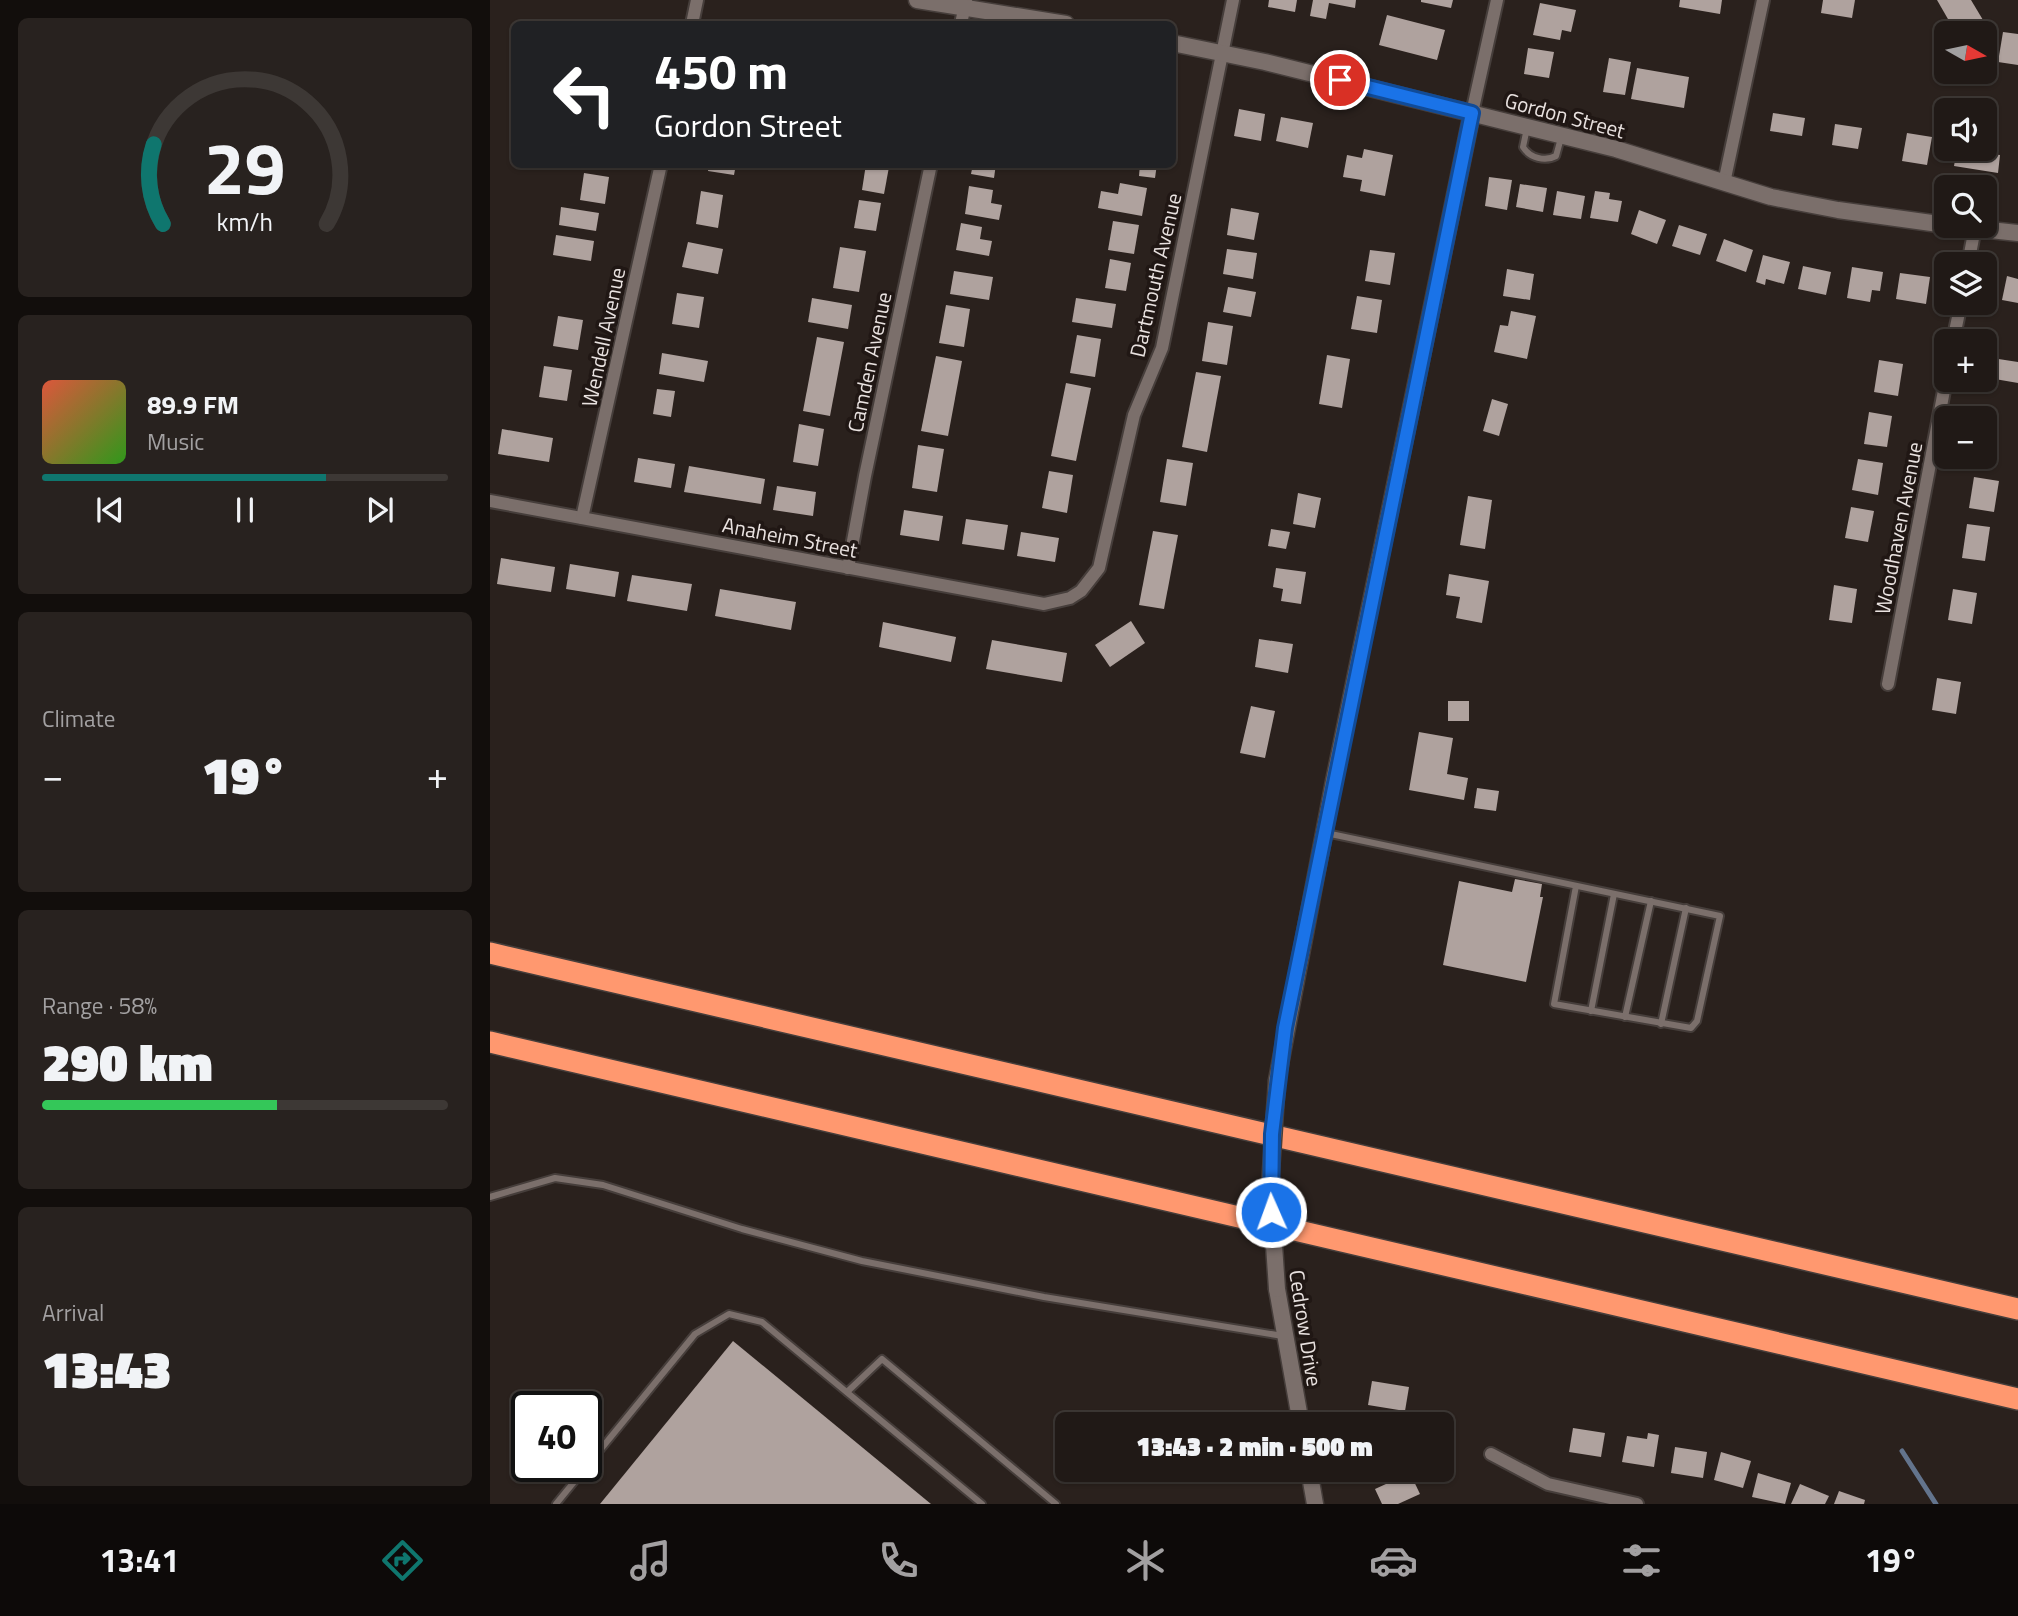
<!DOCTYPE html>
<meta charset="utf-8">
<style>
body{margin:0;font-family:"Titillium Web",sans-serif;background:#28221f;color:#f1f3f6;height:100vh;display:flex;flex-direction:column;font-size:26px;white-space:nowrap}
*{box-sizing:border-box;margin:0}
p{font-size:23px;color:#a2a0a1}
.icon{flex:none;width:38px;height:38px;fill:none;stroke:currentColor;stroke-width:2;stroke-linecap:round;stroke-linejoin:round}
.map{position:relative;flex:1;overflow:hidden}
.panel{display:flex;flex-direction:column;gap:18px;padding:18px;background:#120e0c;width:490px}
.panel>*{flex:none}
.guide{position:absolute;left:21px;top:21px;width:665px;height:147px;border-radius:10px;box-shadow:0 2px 5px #0004,0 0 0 2px #3d3835;background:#202124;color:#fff;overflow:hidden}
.needle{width:46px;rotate:99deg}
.controls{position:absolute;left:1444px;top:21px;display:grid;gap:14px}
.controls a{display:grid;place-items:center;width:63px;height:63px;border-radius:10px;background:#201916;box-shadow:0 2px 5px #0004,0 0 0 2px #3d3835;font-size:35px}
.speed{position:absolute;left:21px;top:1391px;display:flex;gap:14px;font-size:35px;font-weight:700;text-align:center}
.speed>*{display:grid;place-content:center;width:91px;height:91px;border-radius:50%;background:#201916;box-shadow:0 2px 5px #0004,0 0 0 2px #3d3835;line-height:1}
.speed .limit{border:4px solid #111;border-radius:10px;background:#fff;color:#111}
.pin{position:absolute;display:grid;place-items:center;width:60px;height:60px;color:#fff;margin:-30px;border:4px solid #fff;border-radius:50%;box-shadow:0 2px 7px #0007}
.me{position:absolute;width:77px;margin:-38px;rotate:358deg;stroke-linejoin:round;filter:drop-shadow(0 0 5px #0008)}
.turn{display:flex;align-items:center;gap:24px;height:147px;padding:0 28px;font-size:32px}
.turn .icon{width:91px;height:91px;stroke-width:2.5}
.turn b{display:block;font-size:49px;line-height:60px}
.big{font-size:52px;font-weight:800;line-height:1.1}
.panel .widget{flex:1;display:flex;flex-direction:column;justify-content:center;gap:10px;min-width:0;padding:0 24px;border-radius:10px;background:#28221f}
.panel .dial{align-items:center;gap:0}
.dial svg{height:182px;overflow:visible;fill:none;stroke:#3d3835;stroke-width:7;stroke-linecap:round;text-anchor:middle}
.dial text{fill:#f1f3f6;stroke:none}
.song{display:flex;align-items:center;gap:21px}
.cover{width:84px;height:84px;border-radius:10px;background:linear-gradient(135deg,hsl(10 70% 55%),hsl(110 70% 35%))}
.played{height:7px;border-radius:4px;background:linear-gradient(90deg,#0f766e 70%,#3d3835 70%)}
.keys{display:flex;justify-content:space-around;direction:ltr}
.heat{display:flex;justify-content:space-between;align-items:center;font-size:38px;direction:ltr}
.charge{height:10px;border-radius:5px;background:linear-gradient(90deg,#34c759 58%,#3d3835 0)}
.trip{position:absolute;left:565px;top:1412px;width:399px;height:70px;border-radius:10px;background:#201916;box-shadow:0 2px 5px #0004,0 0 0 2px #3d3835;font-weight:800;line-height:70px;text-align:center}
.tab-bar{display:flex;height:112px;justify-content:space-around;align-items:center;background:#0d0a09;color:#a2a0a1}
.tab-bar .icon{width:49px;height:49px}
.tab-bar .selected{color:#0f766e}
.tab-bar b{font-size:32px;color:#f1f3f6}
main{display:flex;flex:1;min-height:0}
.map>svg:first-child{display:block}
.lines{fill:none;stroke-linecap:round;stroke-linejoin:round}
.stream{stroke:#63748d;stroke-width:5}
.building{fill:#afa29e}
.service-casing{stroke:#463e3b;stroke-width:10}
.minor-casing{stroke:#463e3b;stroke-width:16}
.tertiary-casing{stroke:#463e3b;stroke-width:19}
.motorway-casing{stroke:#463e3b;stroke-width:24}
.service{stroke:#7b6f6b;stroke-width:6}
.minor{stroke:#7b6f6b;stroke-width:12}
.tertiary{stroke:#7b6f6b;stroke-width:16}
.motorway{stroke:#ff986f;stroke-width:21}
.tertiary-bridge-casing{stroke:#463e3b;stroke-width:19;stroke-linecap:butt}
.tertiary-bridge{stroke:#7b6f6b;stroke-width:16}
.route-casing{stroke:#114b97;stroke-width:18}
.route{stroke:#1a73e8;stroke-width:12}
.labels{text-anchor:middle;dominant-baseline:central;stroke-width:7;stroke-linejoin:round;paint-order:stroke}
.street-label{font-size:21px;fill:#e9e2e0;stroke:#201714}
</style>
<main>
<section class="panel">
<div class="widget dial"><svg viewBox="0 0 100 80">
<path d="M14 69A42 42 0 1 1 86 69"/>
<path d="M14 69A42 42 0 0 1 10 34" stroke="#0f766e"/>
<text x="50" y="56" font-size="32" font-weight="700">29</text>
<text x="50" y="72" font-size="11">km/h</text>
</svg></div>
<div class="widget">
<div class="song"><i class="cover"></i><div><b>89.9 FM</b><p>Music</p></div></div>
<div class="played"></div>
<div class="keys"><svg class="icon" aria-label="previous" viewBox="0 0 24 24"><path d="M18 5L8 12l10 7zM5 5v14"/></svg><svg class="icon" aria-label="pause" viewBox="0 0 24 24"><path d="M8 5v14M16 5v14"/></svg><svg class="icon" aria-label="next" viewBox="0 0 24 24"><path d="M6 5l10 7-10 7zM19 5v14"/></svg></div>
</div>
<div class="widget"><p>Climate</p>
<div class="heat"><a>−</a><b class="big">19°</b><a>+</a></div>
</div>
<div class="widget"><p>Range · 58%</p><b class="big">290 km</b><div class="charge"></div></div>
<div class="widget"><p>Arrival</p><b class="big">13:43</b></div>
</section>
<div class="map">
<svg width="1528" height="1504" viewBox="0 0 1528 1504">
<rect width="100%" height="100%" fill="#2a211d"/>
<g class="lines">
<polyline class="stream" points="1412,1451 1446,1504"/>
</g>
<g class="building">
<polygon points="779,0 807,0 805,12 778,7"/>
<polygon points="823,0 866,0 865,8 839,3 836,19 820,16"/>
<polygon points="931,0 963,0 961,8 931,2"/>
<polygon points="1190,0 1232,0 1230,14 1189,7"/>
<polygon points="1333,0 1365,0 1362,18 1331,13"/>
<polygon points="1447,0 1481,0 1496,25 1482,33 1466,33"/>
<polygon points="1050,3 1086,10 1081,32 1072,30 1070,40 1043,35"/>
<polygon points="897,15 955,30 947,60 889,45"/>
<polygon points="1513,32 1528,34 1528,65 1508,62"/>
<polygon points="1038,48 1064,52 1059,78 1034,74"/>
<polygon points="1119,58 1141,62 1135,95 1113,92"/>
<polygon points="1147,68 1199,77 1194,108 1141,99"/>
<polygon points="749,109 775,114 771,141 744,136"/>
<polygon points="1283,113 1315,118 1312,136 1280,131"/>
<polygon points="791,117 823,123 818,148 786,141"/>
<polygon points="1345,124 1372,128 1368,149 1342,145"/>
<polygon points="1417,133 1442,137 1437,165 1412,161"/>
<polygon points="1494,140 1505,142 1503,154 1510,155 1508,173 1464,166 1467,149 1494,149"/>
<polygon points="874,149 903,155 895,196 870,191 872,180 853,177 857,155 872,158"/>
<polygon points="219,164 246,164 244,175 218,171"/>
<polygon points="376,164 399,167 394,194 372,190"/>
<polygon points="483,164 506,164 504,178 481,174"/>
<polygon points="650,164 667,164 665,178 649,176"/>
<polygon points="94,173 119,177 115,204 90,200"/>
<polygon points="999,177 1022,180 1017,210 995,206"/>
<polygon points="630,183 657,188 652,216 608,208 611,191 628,194"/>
<polygon points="1030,184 1057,188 1053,212 1026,207"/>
<polygon points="479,186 503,190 501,203 512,205 509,220 475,214"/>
<polygon points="211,191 233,195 228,228 206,224"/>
<polygon points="1067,191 1095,196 1091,219 1063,215"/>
<polygon points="1105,191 1120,193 1119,199 1132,201 1128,222 1100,218"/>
<polygon points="369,200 391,203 386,231 364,228"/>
<polygon points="71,207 109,213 106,231 69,225"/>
<polygon points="741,208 769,213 764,240 737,235"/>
<polygon points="1149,210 1176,220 1167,244 1141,234"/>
<polygon points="623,221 649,225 644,254 618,250"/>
<polygon points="471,223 492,227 490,239 502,241 499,256 466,250"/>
<polygon points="1189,225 1217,234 1210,255 1182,246"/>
<polygon points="66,235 104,241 101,261 63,255"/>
<polygon points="1234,239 1263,250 1256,272 1226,261"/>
<polygon points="198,242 233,249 228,274 192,267"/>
<polygon points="350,247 376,251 369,292 343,288"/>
<polygon points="737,249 767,253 763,279 733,274"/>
<polygon points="880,250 905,253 900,285 875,281"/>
<polygon points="1273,255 1300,262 1294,284 1276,279 1275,285 1266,282"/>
<polygon points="620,259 641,263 636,291 615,288"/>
<polygon points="1313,266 1341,272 1336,295 1308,289"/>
<polygon points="1362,267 1393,272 1390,291 1382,290 1380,302 1357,298"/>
<polygon points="1017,269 1044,274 1040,300 1013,296"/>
<polygon points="464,271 503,277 499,300 460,294"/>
<polygon points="1410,273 1440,277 1436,304 1406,299"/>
<polygon points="1517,276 1528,279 1528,303 1512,300"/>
<polygon points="738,287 766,292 761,317 733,312"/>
<polygon points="187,293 214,297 209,328 182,324"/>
<polygon points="867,296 892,300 887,333 861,329"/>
<polygon points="322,298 362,305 358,329 318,322"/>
<polygon points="586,298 626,304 622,328 582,322"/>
<polygon points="456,305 480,309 474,347 449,343"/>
<polygon points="1021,311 1046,316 1037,359 1004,352 1010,325 1018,326"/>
<polygon points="68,316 93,320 88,350 63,346"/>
<polygon points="718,322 743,326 737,365 712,361"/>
<polygon points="587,335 611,339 605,377 580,373"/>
<polygon points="327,337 354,342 340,416 313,411"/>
<polygon points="172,353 218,361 214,382 169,374"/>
<polygon points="837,355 860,359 852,408 829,404"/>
<polygon points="446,356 472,361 458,436 431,431"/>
<polygon points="1502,358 1528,362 1528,383 1499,378"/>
<polygon points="1389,360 1413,364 1408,396 1384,392"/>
<polygon points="54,366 82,370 77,401 49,397"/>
<polygon points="706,372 731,376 717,452 692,447"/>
<polygon points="576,383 601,388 586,461 561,456"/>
<polygon points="167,389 185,391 181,417 163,414"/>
<polygon points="1002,399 1018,404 1009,436 993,431"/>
<polygon points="1379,412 1402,416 1397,447 1374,444"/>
<polygon points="309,424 334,429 328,466 303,462"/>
<polygon points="12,429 63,438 59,462 8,454"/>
<polygon points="428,445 454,449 447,492 422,488"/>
<polygon points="148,458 185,464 181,488 144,482"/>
<polygon points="677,459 703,463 696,506 670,502"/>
<polygon points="1368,459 1393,463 1388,495 1362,490"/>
<polygon points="199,466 275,479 271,504 194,492"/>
<polygon points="559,471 583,475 577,513 552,508"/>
<polygon points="1484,477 1509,481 1504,512 1479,508"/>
<polygon points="287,486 326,492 323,516 283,510"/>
<polygon points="808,493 831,498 825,528 803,524"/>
<polygon points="978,496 1002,500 995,549 970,545"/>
<polygon points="1361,507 1384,511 1378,542 1355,538"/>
<polygon points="414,510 453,516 449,541 410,535"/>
<polygon points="476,519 518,525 514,550 472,544"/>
<polygon points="1477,524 1500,527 1495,561 1472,558"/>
<polygon points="781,529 800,532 796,549 778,546"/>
<polygon points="663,531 688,535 674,609 649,605"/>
<polygon points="531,532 569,538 565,562 527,556"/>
<polygon points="11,558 65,567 61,592 7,584"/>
<polygon points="80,564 129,572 125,597 76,589"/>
<polygon points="786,568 816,572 811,604 791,601 793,589 783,587"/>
<polygon points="959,574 999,581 992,623 966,618 970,597 956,595"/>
<polygon points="142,575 202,584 197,611 137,601"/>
<polygon points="1344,585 1367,589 1362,623 1339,620"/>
<polygon points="230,589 306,602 301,630 225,616"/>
<polygon points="1463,589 1487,593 1482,624 1458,620"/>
<polygon points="641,621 655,643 620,667 605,645"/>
<polygon points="393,622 466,637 461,662 389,647"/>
<polygon points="769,639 803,644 798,673 765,667"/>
<polygon points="502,640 577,653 572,682 496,669"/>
<polygon points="1447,678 1471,682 1466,714 1442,710"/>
<rect x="958" y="701" width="21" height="20"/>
<polygon points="761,706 785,711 775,758 750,753"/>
<polygon points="929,732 963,738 957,774 978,778 974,800 919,790"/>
<polygon points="987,788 1009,791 1006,811 984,808"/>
<polygon points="1025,879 1052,884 1050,897 1053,897 1036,982 953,965 969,881 1022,892"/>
<polygon points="243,1341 441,1504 110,1504"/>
<polygon points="882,1381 919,1387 915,1411 878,1405"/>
<polygon points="1083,1428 1115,1433 1111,1457 1079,1452"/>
<polygon points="1158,1433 1169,1435 1164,1467 1132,1462 1137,1436 1157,1439"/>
<polygon points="1185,1447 1217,1452 1213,1478 1181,1473"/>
<polygon points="1231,1452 1261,1461 1253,1488 1224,1480"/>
<polygon points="920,1473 930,1494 908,1504 892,1504 885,1489"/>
<polygon points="1268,1473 1301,1483 1295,1504 1262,1497"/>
<polygon points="1310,1484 1339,1496 1335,1504 1301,1504"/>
<polygon points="1349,1491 1375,1500 1374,1504 1344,1504"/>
</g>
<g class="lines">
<defs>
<g id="service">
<path d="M1037,128l-4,19c7,11 22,15 33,9l5,-18"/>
<polyline points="836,833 1230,916 1207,1021 1201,1028 1064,1004 1086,886"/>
<polyline points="1101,1011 1124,894"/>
<polyline points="1135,1017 1161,901"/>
<polyline points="1171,1024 1196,908"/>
<polyline points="0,1197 65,1178 113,1185 252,1229 372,1261 554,1297 793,1336"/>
<polyline points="357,1392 392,1359 566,1504"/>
<polyline points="66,1504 205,1334 239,1314 272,1322 492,1504"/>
</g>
<g id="minor">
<polyline points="202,24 207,0"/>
<polyline points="471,24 476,0"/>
<polyline points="982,113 1007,0"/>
<polyline points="1234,183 1273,0"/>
<polyline points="1478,264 1485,228"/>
<polyline points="1463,341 1471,303"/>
<polyline points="0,501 554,604 580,598 591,591 609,568 644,415 672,348 743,0"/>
<polyline points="92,518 171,164"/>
<polyline points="358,568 375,476 441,164"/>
<polyline points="1398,684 1456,380"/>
<polyline points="1001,1454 1058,1484 1147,1504"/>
</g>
<g id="tertiary">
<polyline points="427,0 576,24"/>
<polyline points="682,43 775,62 1126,149 1281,197 1348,210 1456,225"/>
<polyline points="1463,226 1528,233"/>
<polyline points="787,1080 844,781 982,113"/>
<polyline points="787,1289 811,1424"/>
<polyline points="819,1470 825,1504"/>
</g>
<g id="motorway">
<polyline points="0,953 1528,1309"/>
<polyline points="0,1042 1528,1399"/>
</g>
</defs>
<use href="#service" class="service-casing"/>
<use href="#minor" class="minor-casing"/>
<use href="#tertiary" class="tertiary-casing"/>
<use href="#motorway" class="motorway-casing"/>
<use href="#service" class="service"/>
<use href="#minor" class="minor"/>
<use href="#tertiary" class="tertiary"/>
<use href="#motorway" class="motorway"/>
<defs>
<polyline id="tertiary-bridge" points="787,1080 780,1186 787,1289"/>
</defs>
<use href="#tertiary-bridge" class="tertiary-bridge-casing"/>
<use href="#tertiary-bridge" class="tertiary-bridge"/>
</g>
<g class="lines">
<defs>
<polyline id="route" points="781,1212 782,1134 795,1028 982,113 850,80"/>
</defs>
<use href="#route" class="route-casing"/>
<use href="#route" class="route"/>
</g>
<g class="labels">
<g class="street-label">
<text transform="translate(1075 115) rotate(15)">Gordon Street</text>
<text transform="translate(665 275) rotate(-77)">Dartmouth Avenue</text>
<text transform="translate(113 337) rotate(-78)">Wendell Avenue</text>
<text transform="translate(379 362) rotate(-78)">Camden Avenue</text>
<text transform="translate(1408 528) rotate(-79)">Woodhaven Avenue</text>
<text transform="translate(300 537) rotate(11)">Anaheim Street</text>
<text transform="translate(816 1328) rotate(81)">Cedrow Drive</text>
</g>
</g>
</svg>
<div class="controls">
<a><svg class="needle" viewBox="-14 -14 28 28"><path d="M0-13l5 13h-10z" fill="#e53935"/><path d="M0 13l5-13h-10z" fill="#a2a0a1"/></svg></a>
<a><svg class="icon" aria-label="sound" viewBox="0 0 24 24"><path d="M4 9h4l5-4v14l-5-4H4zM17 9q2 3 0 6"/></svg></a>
<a><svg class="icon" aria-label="search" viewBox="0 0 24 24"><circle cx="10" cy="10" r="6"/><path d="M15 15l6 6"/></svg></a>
<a><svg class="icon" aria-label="layers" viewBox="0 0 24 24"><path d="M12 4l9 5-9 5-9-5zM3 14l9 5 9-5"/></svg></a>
<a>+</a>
<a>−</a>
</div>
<div class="speed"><div class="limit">40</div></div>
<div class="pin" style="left:850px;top:80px;background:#d93025"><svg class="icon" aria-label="arrive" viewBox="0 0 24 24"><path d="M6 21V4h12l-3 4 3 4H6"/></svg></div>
<svg class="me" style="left:781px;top:1212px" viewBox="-20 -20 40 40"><circle r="17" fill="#1a73e8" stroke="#fff" stroke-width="3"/><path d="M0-11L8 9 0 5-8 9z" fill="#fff"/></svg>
<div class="trip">13:43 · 2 min · 500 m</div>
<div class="guide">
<div class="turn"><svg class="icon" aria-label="left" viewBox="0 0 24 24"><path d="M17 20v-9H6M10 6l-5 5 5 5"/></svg><div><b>450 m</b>Gordon Street</div></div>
</div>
</div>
</main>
<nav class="tab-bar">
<b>13:41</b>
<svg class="icon selected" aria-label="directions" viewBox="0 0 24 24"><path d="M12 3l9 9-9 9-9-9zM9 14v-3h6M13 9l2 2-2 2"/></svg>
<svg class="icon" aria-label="music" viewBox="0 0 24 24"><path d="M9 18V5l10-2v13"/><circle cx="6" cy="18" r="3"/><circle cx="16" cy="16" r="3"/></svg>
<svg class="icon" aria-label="phone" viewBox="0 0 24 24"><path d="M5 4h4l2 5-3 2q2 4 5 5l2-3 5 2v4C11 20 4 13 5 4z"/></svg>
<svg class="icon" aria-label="climate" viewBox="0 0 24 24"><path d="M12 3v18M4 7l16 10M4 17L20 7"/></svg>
<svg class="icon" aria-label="car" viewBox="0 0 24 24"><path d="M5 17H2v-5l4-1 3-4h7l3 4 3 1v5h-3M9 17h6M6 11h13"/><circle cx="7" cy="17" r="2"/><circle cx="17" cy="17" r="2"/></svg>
<svg class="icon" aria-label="filters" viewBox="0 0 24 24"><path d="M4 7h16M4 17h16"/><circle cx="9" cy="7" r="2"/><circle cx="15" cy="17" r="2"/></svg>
<b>19°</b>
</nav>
